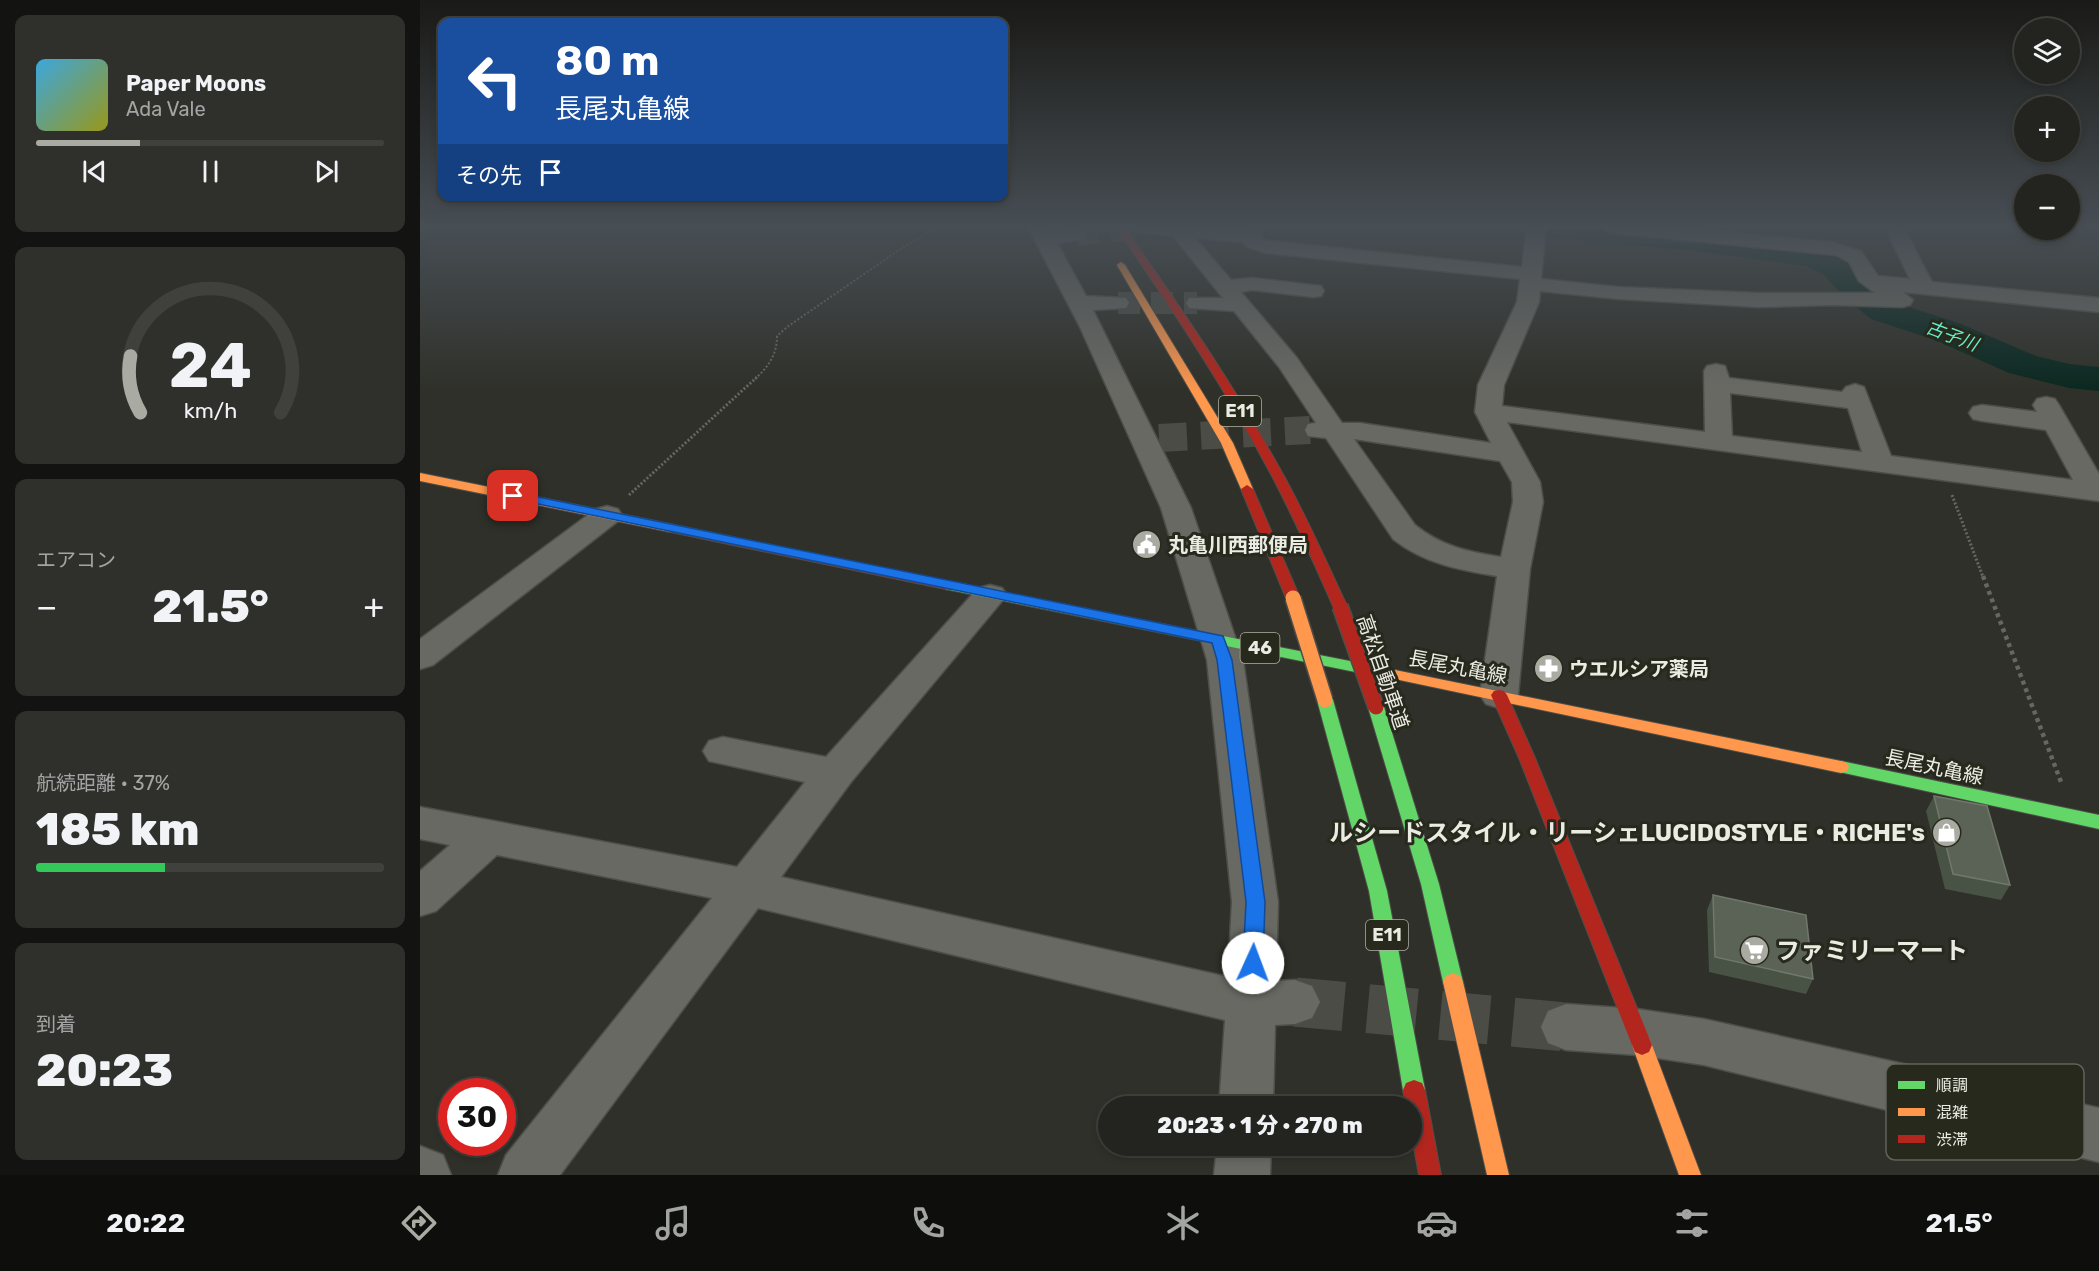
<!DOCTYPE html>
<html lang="ja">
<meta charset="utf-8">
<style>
body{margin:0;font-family:Rubik,"Noto Sans JP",sans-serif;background:#2f302c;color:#f1f3f6;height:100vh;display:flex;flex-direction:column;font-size:22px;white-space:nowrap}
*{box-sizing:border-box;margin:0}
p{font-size:20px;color:#a3a4a4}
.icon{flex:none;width:33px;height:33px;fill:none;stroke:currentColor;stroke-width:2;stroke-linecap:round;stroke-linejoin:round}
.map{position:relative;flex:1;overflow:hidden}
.details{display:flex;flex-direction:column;gap:15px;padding:15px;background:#131411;width:420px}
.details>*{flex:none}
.hud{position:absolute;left:18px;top:18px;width:570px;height:183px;border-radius:12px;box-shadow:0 3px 9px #0003,0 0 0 2px #40413d;background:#1a4fa0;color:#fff;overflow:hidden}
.controls{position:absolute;left:1594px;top:18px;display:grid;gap:12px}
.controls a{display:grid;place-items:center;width:66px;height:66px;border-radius:50%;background:#23241f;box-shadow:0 3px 9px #0003,0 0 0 2px #40413d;font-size:30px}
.speed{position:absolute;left:18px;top:1078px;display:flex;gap:12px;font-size:30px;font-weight:700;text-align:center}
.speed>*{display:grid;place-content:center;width:78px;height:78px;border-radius:50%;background:#23241f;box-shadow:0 3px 9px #0003,0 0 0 2px #40413d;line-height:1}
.speed .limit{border:9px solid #d22;background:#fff;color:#111}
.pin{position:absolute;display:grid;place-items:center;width:51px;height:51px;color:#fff;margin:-26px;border-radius:12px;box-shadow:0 3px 9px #0006}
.me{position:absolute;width:66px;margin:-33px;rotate:2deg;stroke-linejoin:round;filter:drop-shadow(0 0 4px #0008)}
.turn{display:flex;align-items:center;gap:21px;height:126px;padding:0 18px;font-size:27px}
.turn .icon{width:78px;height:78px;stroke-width:2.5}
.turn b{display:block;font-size:42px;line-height:51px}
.then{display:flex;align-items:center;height:57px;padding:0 18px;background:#0003;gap:12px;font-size:22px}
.big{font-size:45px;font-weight:800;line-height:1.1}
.details .card{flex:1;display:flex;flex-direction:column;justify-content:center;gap:9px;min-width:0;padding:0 21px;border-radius:12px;background:#2f302c}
.details .dial{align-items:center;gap:0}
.dial svg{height:156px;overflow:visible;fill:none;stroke:#40413d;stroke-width:7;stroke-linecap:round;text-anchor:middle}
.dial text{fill:#f1f3f6;stroke:none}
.song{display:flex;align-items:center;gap:18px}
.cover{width:72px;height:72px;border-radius:9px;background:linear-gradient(135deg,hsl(200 70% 55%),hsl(60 70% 35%))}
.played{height:6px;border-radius:3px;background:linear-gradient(90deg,#a9aaa2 30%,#40413d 30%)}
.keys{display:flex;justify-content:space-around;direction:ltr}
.heat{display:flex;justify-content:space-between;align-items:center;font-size:33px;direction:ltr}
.charge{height:9px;border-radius:4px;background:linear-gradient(90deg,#34c759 37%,#40413d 0)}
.trip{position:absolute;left:678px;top:1096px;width:324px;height:60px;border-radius:30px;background:#23241f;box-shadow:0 3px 9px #0003,0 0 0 2px #40413d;font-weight:800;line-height:60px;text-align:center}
.tab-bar{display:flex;height:96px;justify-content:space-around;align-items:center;background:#0e0e0c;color:#a3a4a4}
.tab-bar .icon{width:42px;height:42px}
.tab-bar .active{color:#a9aaa2}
.tab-bar b{font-size:27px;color:#f1f3f6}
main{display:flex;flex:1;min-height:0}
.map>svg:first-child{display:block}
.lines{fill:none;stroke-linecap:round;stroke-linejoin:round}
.river{fill:#0a2820;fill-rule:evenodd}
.street-tunnel-far2{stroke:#4b4c45;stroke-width:22;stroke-dasharray:22 11;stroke-linecap:butt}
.street-tunnel-far1{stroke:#4b4c45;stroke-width:28;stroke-dasharray:28 14;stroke-linecap:butt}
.street-tunnel{stroke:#4b4c45;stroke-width:49;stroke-dasharray:49 24;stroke-linecap:butt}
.street-casing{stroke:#4e4e49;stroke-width:3}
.fast-casing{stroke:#4e4e49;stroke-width:2}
.slow-casing{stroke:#4e4e49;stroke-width:2}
.jam-casing{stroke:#4e4e49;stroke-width:2}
.path-far2{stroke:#666762;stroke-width:2;stroke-dasharray:2 2;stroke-linecap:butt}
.path-far1{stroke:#666762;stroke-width:3;stroke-dasharray:2 2;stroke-linecap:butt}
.path{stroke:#666762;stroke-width:4.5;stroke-dasharray:4 4;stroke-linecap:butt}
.street{fill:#696964;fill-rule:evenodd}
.fast{fill:#63d668;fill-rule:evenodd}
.slow{fill:#ff974d;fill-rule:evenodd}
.jam{fill:#b3261e;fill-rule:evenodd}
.slow-bridge-casing{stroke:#4e4e49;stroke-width:18;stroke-linecap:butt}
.jam-bridge-casing{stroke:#4e4e49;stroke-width:18;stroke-linecap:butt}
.slow-bridge{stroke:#ff974d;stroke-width:15}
.jam-bridge{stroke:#b3261e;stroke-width:15}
.wall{fill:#485245}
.building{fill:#5a6356;stroke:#70786c;stroke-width:1.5}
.route{fill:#1a73e8;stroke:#114b97;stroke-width:1.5}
.labels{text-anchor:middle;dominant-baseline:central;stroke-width:6;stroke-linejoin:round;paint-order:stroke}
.far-water-label{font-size:18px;font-style:italic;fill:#63efcb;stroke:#28291d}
.shield{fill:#28291d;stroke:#b0b1a8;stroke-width:1.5}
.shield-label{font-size:18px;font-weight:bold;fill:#eaebe3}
.poi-label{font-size:20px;font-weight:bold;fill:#eaebe3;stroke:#28291d;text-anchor:start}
.street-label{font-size:20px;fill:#eaebe3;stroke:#28291d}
.near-poi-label{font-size:24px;font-weight:bold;fill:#eaebe3;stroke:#28291d;text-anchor:end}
.key{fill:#28291d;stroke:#626358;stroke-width:1.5}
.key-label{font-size:16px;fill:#eaebe3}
</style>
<main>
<section class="details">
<div class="card">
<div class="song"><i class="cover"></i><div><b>Paper Moons</b><p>Ada Vale</p></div></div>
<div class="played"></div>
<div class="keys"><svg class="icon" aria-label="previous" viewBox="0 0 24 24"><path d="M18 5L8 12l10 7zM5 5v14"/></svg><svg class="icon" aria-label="pause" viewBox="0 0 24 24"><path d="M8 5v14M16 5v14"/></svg><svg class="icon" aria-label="next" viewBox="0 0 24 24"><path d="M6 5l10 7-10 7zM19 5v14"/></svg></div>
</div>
<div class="card dial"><svg viewBox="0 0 100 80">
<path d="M14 69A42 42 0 1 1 86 69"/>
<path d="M14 69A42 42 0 0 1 9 40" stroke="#a9aaa2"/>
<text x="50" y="56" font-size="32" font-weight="700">24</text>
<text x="50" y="72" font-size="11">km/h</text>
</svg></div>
<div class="card"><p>エアコン</p>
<div class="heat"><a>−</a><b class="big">21.5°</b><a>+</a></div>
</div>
<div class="card"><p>航続距離 · 37%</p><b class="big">185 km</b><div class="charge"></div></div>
<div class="card"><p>到着</p><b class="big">20:23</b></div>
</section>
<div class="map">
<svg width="1679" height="1175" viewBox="0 0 1679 1175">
<rect width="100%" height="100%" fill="#2f3029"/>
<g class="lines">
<polygon class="river" points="1101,227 1214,227 1404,250 1427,260 1449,284 1477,303 1541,324 1616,356 1649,364 1679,367 1679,391 1649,388 1589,373 1515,340 1451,319 1425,298 1403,274 1386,266 1268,250 1116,236 1105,233"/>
<g class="street-tunnel-far2">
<polyline points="657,235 723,228"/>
<polyline points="698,303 777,303"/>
</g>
<polyline class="street-tunnel-far1" points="739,438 890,430"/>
<polyline class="street-tunnel" points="875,1002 1146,1027"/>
<defs>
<g id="street">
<polygon points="608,227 627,227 631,232 657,229 664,231 667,235 664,239 637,243 666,296 706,298 709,303 706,308 673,310 771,508 823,660 858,902 856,981 875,980 892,986 900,1002 892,1018 875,1024 855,1025 853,1107 799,1107 805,1020 338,908 140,1175 78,1175 86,1155 292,898 77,855 16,911 0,916 0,871 30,845 0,839 0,807 317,867 385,782 289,761 283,751 289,741 303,737 406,757 558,588 570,585 582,588 587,595 431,782 361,877 808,977 812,902 787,660 741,508 660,327"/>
<path d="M714,227h65l55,4 7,2 2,6 6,2 253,26 5,-40h19l-5,52 78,8 139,6h117l-16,-12 -10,-19 -13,-7 -222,-22 -7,-2 -3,-4h67l160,15 30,9 17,25 32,3 -22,-45 3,-4h14l27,52 167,16v14l-196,-20 10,8 -3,5 -8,2 -69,-2 -75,2 -139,-8 -79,-8 -1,11 -35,83 -2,21 203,26 -1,-61 3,-5 9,-2 9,2 4,12 113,14 4,-5 9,-3 9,3 27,69 182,24 -27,-50 -64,-9 -9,-2 -4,-6 4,-6 9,-2 55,7 -4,-7 4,-6 9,-2 9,2 4,6 40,69v27l-592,-79 33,60 3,20 -13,67 -12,126 -6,9 -13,4 -13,-4 -6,-9 17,-119c-38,-6 -74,-13 -104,-37l-67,-101 -18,-2 -3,-6 3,-6 8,-1 -37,-56 -45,-56 -45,-3 -3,-5 3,-5h34l-50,-62 -37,-4zM775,238l48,4 3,4 19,7 255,26 -3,23 -39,83 -3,27 16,31 -131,-20h-18l-45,-65 -56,-66 11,-2 61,7 8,-1 3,-5 -3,-5 -69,-8 -21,2zM1310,393l118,15 14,44 -130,-16zM934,439l146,22 12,21 1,20 -12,55c-33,-5 -60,-11 -86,-32z"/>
<polygon points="187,506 198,509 202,515 198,521 13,665 0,669 0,639 176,509"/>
<polygon points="1146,1004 1217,1009 1284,1019 1679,1108 1679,1162 1284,1065 1217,1055 1146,1050 1128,1043 1121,1027 1128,1011"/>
<polygon points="0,1146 23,1155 31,1175 0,1175"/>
<polygon points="797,1146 851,1146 850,1175 794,1175"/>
</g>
<g id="fast">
<polygon points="530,582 975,670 980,672 982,675 980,678 975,680 525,589 523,586 525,583"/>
<polygon points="905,695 910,696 913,700 967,891 1005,1090 1002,1097 994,1100 986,1097 983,1090 949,891 897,700 900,696"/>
<polygon points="956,702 961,703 964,707 1019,884 1043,982 1040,988 1033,991 1026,988 1023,982 1001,884 948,707 951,703"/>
<polygon points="1421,761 1679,815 1679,829 1415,771 1413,767 1415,763"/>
</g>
<g id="slow">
<polygon points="701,262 705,265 813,443 833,489 831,492 827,493 821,489 801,443 697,265"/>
<polygon points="0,473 250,524 256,528 250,532 0,481"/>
<polygon points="975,670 1421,761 1427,763 1429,767 1427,771 1421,773 970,678 968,675 970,672"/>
<polygon points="1033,973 1040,976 1043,982 1089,1175 1067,1175 1023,982 1026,976"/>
<polygon points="1222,1035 1229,1038 1232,1045 1281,1175 1259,1175 1212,1045 1215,1038"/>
</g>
<g id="jam">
<path d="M696,227h8c57,81 113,163 161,251 23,42 42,85 62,128l-2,3h-10l-2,-3c-19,-43 -38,-86 -60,-128 -46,-87 -101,-169 -157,-251z"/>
<polygon points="827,485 833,489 880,598 878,601 873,602 866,598 821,489"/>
<polygon points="250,524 530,582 537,586 530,590 246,531 244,528"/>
<polygon points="1079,690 1084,691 1087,695 1115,758 1232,1045 1229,1052 1222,1055 1215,1052 1212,1045 1099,758 1071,695 1074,691"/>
<polygon points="994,1080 1002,1083 1005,1090 1021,1175 999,1175 992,1136 992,1107 986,1107 983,1090 986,1083"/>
</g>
</defs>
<use href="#street" class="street-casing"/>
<use href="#fast" class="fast-casing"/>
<use href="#slow" class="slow-casing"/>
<use href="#jam" class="jam-casing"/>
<path class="path-far2" d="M335,379c13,-12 22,-24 22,-43l10,-9 115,-79 36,-21"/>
<g class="path-far1">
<polyline points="209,495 337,377"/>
<polyline points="1532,495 1563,577"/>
</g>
<polyline class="path" points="1563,576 1641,782"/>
<use href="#street" class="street"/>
<use href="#fast" class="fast"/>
<use href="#slow" class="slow"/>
<use href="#jam" class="jam"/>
<defs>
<polyline id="slow-bridge" points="873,598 905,700"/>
<polyline id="jam-bridge" points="920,606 956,707"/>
</defs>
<use href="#slow-bridge" class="slow-bridge-casing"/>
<use href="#jam-bridge" class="jam-bridge-casing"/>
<use href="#slow-bridge" class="slow-bridge"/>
<use href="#jam-bridge" class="jam-bridge"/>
</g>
<g class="wall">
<polygon points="1514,796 1590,885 1581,900 1525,889 1506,811"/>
<polygon points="1293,895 1393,979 1386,994 1289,972 1287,910"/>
</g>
<g class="building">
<polygon points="1514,796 1567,806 1590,885 1533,874"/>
<polygon points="1293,895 1386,915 1393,979 1295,957"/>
</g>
<linearGradient id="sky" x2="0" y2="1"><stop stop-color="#1a1a17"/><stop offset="0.58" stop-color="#474e54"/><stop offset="1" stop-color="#474e54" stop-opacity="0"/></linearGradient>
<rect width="1679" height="391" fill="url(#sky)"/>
<polygon class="route" points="93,492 803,636 812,660 845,902 843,963 840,969 833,972 826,969 823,963 826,902 797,660 792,643 89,498 87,496"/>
<defs>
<symbol id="civic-disc" viewBox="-11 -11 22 22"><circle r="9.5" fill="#a9aaa2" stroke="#28291d"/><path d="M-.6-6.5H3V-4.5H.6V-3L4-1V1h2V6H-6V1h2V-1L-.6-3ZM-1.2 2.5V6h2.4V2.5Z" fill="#fff"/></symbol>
<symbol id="pharmacy-disc" viewBox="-11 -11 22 22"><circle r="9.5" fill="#a9aaa2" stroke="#28291d"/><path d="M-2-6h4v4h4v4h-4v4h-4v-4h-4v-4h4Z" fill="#fff"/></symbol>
<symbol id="shop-disc" viewBox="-11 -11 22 22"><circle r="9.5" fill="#a9aaa2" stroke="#28291d"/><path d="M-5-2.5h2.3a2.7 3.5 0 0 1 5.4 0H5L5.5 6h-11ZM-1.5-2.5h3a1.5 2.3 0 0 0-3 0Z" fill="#fff"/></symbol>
<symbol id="supermarket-disc" viewBox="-11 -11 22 22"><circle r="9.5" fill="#a9aaa2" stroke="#28291d"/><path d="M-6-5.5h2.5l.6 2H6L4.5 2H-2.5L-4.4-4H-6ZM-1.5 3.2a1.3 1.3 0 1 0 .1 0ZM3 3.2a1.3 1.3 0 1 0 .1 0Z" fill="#fff"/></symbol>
</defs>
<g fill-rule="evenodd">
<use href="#civic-disc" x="710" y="528" width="33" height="33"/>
<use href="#pharmacy-disc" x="1112" y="652" width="33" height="33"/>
<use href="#shop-disc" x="1510" y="816" width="33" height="33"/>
<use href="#supermarket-disc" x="1318" y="934" width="33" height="33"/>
</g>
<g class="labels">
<g class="far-water-label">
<text transform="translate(1532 336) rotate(21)">古子川</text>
</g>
<g class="shield">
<rect x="799" y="396" width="42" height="30" rx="4.5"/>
<rect x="820.5" y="633" width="39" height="30" rx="4.5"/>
<rect x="946" y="920" width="42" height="30" rx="4.5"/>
</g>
<g class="shield-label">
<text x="820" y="411">E11</text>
<text x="840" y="648">46</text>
<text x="967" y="935">E11</text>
</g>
<g class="poi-label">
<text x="748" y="545">丸亀川西郵便局</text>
<text x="1149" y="669">ウエルシア薬局</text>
</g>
<g class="street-label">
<text transform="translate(1038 667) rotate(11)">長尾丸亀線</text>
<text transform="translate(963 672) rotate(71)">高松自動車道</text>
<text transform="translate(1514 767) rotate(12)">長尾丸亀線</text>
</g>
<g class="near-poi-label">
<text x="1505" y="833">ルシードスタイル・リーシェLUCIDOSTYLE・RICHE's</text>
<text x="1356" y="951" text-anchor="start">ファミリーマート</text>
</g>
</g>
<rect x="1466" y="1064" width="198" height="96" rx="9" class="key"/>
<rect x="1478" y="1081" width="27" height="8" fill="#63d668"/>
<rect x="1478" y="1108" width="27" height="8" fill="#ff974d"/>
<rect x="1478" y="1135" width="27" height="8" fill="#b3261e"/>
<g class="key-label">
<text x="1516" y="1091">順調</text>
<text x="1516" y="1118">混雑</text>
<text x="1516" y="1145">渋滞</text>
</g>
</svg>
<div class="controls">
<a><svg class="icon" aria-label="layers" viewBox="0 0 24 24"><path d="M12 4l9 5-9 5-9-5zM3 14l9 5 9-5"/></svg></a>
<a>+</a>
<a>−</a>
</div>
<div class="speed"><div class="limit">30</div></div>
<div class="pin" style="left:93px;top:496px;background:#d93025"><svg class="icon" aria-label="arrive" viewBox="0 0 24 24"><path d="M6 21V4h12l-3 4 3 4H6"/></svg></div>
<svg class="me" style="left:833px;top:963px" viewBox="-20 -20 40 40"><circle r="19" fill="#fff"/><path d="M0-13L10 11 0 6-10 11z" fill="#1a73e8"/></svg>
<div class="trip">20:23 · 1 分 · 270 m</div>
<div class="hud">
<div class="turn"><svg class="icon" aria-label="left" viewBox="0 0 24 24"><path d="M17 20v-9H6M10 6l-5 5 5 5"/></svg><div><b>80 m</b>長尾丸亀線</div></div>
<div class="then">その先<svg class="icon" aria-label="arrive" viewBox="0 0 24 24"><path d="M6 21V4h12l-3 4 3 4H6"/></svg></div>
</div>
</div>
</main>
<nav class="tab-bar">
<b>20:22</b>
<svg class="icon active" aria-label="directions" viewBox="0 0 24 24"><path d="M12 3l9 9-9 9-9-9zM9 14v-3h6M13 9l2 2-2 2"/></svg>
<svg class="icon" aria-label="music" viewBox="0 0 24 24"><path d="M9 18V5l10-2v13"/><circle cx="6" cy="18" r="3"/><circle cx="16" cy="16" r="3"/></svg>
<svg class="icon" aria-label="phone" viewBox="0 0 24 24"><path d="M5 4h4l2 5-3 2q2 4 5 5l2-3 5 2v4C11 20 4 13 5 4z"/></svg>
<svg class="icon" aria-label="climate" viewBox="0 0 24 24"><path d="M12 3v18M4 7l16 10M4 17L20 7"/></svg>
<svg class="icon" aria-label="car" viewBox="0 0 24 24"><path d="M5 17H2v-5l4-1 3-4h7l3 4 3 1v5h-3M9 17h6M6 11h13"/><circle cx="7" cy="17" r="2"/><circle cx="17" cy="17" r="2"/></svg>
<svg class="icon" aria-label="filters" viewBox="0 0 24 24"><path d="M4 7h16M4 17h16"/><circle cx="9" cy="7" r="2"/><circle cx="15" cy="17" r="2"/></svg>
<b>21.5°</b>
</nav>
